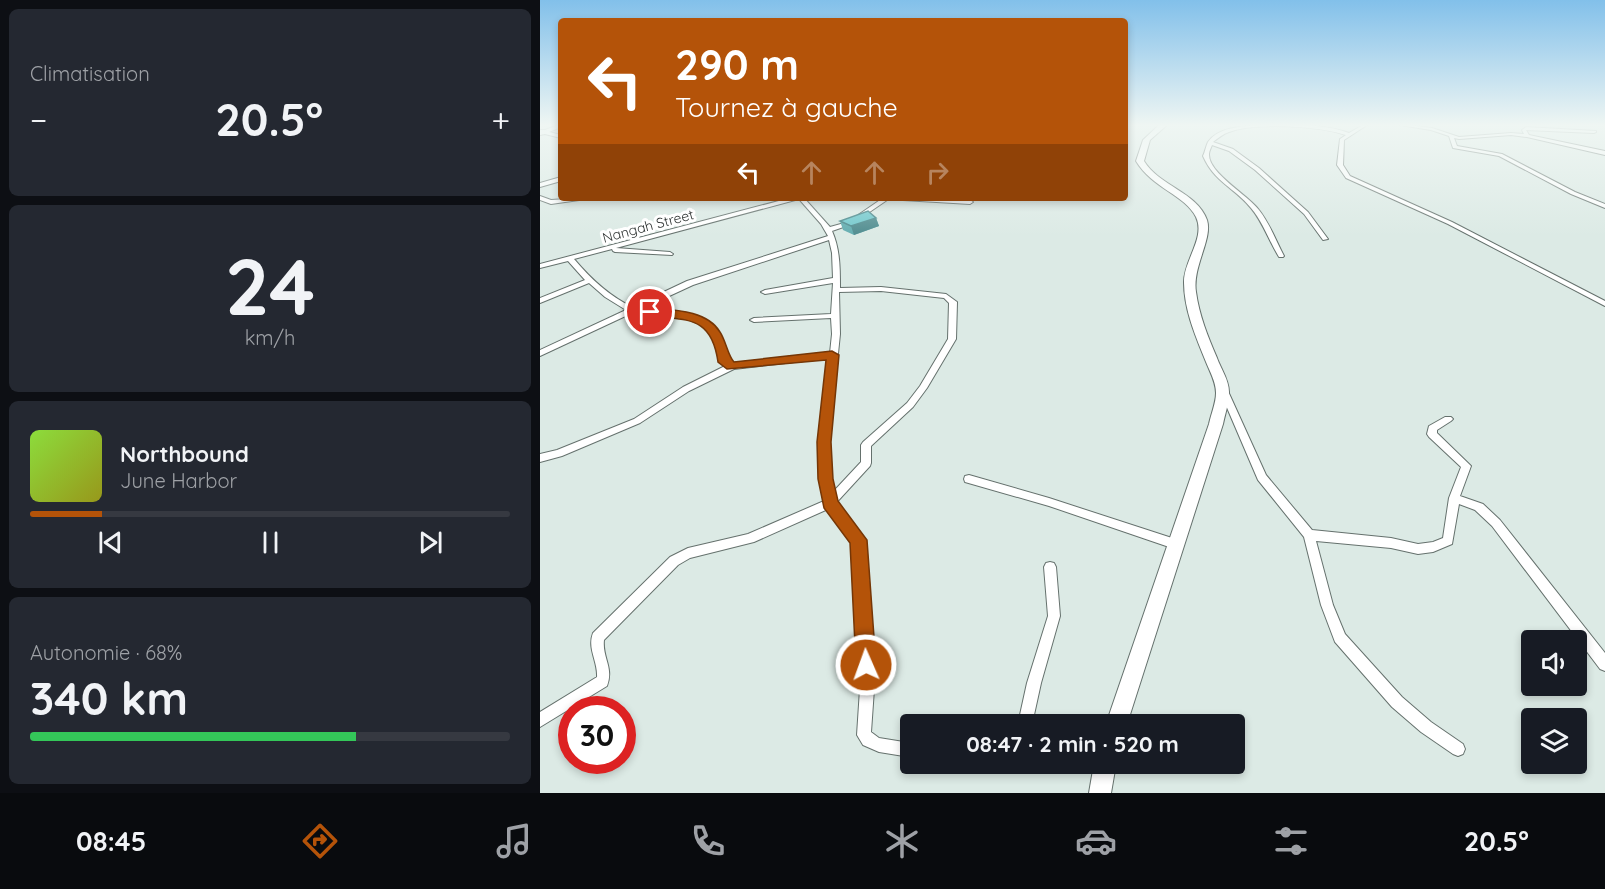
<!DOCTYPE html>
<html lang="fr">
<meta charset="utf-8">
<style>
body{margin:0;font-family:Quicksand,sans-serif;background:#242831;color:#f1f3f6;height:100vh;display:flex;flex-direction:column;font-size:22px;white-space:nowrap}
*{box-sizing:border-box;margin:0}
p{font-size:20px;color:#9ea1a6}
.icon{flex:none;width:33px;height:33px;fill:none;stroke:currentColor;stroke-width:2;stroke-linecap:round;stroke-linejoin:round}
.map{position:relative;flex:1;overflow:hidden}
.side{display:flex;flex-direction:column;gap:9px;padding:9px;background:#0d0f14;width:540px}
.side>*{flex:none}
.banner{position:absolute;left:18px;top:18px;width:570px;height:183px;border-radius:6px;box-shadow:0 3px 9px #0003;background:#b45309;color:#fff;overflow:hidden}
.tools{position:absolute;left:981px;top:630px;display:grid;gap:12px}
.tools a{display:grid;place-items:center;width:66px;height:66px;border-radius:6px;background:#171b24;box-shadow:0 3px 9px #0003;font-size:30px}
.speed{position:absolute;left:18px;top:696px;display:flex;gap:12px;font-size:30px;font-weight:700;text-align:center}
.speed>*{display:grid;place-content:center;width:78px;height:78px;border-radius:50%;background:#171b24;box-shadow:0 3px 9px #0003;line-height:1}
.speed .limit{border:9px solid #d22;background:#fff;color:#111}
.pin{position:absolute;display:grid;place-items:center;width:51px;height:51px;color:#fff;margin:-26px;border:3px solid #fff;border-radius:50%;box-shadow:0 2px 6px #0007}
.me{position:absolute;width:66px;margin:-33px;rotate:358deg;stroke-linejoin:round;filter:drop-shadow(0 0 4px #0008)}
.turn{display:flex;align-items:center;gap:21px;height:126px;padding:0 18px;font-size:27px}
.turn .icon{width:78px;height:78px;stroke-width:2.5}
.turn b{display:block;font-size:42px;line-height:51px}
.lanes{display:flex;align-items:center;height:57px;padding:0 18px;background:#0003;justify-content:center;gap:30px;direction:ltr}
.lanes .off{opacity:.35}
.big{font-size:45px;font-weight:800;line-height:1.1}
.side .card{flex:1;display:flex;flex-direction:column;justify-content:center;gap:9px;min-width:0;padding:0 21px;border-radius:9px;background:#242831}
.side .dial{align-items:center;gap:0}
.dial b{font-size:78px;line-height:1}
.song{display:flex;align-items:center;gap:18px}
.cover{width:72px;height:72px;border-radius:9px;background:linear-gradient(135deg,hsl(90 70% 55%),hsl(60 70% 35%))}
.played{height:6px;border-radius:3px;background:linear-gradient(90deg,#b45309 15%,#363941 15%)}
.keys{display:flex;justify-content:space-around;direction:ltr}
.heat{display:flex;justify-content:space-between;align-items:center;font-size:33px;direction:ltr}
.charge{height:9px;border-radius:4px;background:linear-gradient(90deg,#34c759 68%,#363941 0)}
.trip{position:absolute;left:360px;top:714px;width:345px;height:60px;border-radius:6px;background:#171b24;box-shadow:0 3px 9px #0003;font-weight:800;line-height:60px;text-align:center}
.tab-bar{display:flex;height:96px;justify-content:space-around;align-items:center;background:#090b0e;color:#9ea1a6}
.tab-bar .icon{width:42px;height:42px}
.tab-bar .current{color:#b45309}
.tab-bar b{font-size:27px;color:#f1f3f6}
main{display:flex;flex:1;min-height:0}
.map>svg:first-child{display:block}
.lines{fill:none;stroke-linecap:round;stroke-linejoin:round}
.street-casing{stroke:#65716d;stroke-width:2}
.secondary-casing{stroke:#65716d;stroke-width:2}
.street{fill:#fff;fill-rule:evenodd}
.secondary{fill:#fff;fill-rule:evenodd}
.wall{fill:#64adb0}
.shaded-wall{fill:#518d90}
.building{fill:#74c9cd;stroke:#518d90;stroke-width:1.5}
.route{fill:#b45309;stroke:#753606;stroke-width:1.5}
.labels{text-anchor:middle;dominant-baseline:central;stroke-width:6;stroke-linejoin:round;paint-order:stroke}
.far-street-label{font-size:14px;fill:#2f3433;stroke:#fff}
</style>
<main>
<section class="side">
<div class="card"><p>Climatisation</p>
<div class="heat"><a>−</a><b class="big">20.5°</b><a>+</a></div>
</div>
<div class="card dial"><b>24</b><p>km/h</p></div>
<div class="card">
<div class="song"><i class="cover"></i><div><b>Northbound</b><p>June Harbor</p></div></div>
<div class="played"></div>
<div class="keys"><svg class="icon" aria-label="previous" viewBox="0 0 24 24"><path d="M18 5L8 12l10 7zM5 5v14"/></svg><svg class="icon" aria-label="pause" viewBox="0 0 24 24"><path d="M8 5v14M16 5v14"/></svg><svg class="icon" aria-label="next" viewBox="0 0 24 24"><path d="M6 5l10 7-10 7zM19 5v14"/></svg></div>
</div>
<div class="card"><p>Autonomie · 68%</p><b class="big">340 km</b><div class="charge"></div></div>
</section>
<div class="map">
<svg width="1065" height="793" viewBox="0 0 1065 793">
<rect width="100%" height="100%" fill="#dceae5"/>
<g class="lines">
<defs>
<g id="street">
<polygon points="18,125 21,125 21,127 9,132 21,135 21,138 5,134 0,135 0,130 5,130"/>
<path d="M723,125c29,0 58,-2 86,8l14,-8h4l-23,15 -1,25 7,11 102,46 153,79v5l-157,-82 -102,-46 -9,-13 3,-26 6,-4c-27,-9 -90,-13 -117,-3 -6,2 -11,6 -16,10l20,7 26,19 49,44 20,27 -5,1 -19,-26 -49,-44 -26,-19 -17,-6c-1,3 -3,6 -3,9 -1,19 39,41 50,56 11,14 17,31 25,46l-1,1h-4c-10,-16 -16,-35 -28,-49 -17,-21 -36,-25 -48,-52 2,-4 3,-10 5,-14 11,-16 38,-16 55,-17z"/>
<polygon points="860,125 869,125 892,128 919,137 971,133 984,134 982,130 986,127 1056,131 1056,132 1054,133 986,130 989,135 1065,151 1065,155 987,137 971,135 919,139 914,138 917,146 962,154 1035,192 1065,204 1065,208 1031,194 959,156 913,148 909,136 891,130"/>
<polygon points="21,177 21,181 0,187 0,183"/>
<polygon points="0,196 11,200 42,198 39,200 11,204 0,200"/>
<path d="M250,198h14l26,29 18,-5 35,-24h7l-38,26 -20,7c8,18 8,37 8,57l41,-1 65,7 11,8 -1,37 -29,49 -14,19 -42,39v17l-1,3 -34,37 28,37 10,149 -3,43 8,6 31,5v14l-31,-5 -16,-7 -6,-10 3,-46 -8,-148 -24,-32 -74,33 -64,16 -12,7 -74,75c-2,18 10,27 3,46l-67,41v-15l57,-35c1,-16 -10,-28 -4,-44l77,-76 18,-9 60,-14 76,-33c-9,-48 -1,-95 5,-143l-95,11 -45,22 -49,32 -78,33 -22,6v-8l17,-4 77,-31 49,-32 42,-21 -4,-4 -8,-24 -5,-7 -8,-7 -18,-7 -50,-4 -92,43v-6l86,-40 -21,-13 -16,-14 -49,20v-5l45,-18 -17,-19 -28,7v-4zM259,199l22,25 7,12 -141,45 -55,26c-23,-11 -42,-29 -58,-48l38,-10 1,2 2,1 57,3 1,-1 -3,-2 -54,-4zM289,240l3,13 1,25 -68,12 -4,2 4,2 68,-11 -2,31 -77,4 -4,2 4,2 77,-4 1,16 -2,19 -97,10 -4,-2c-14,-53 -45,-49 -90,-51l54,-25zM341,291l63,7 5,5 -1,36 -28,47 -13,17 -44,39 -2,3v17l-28,30 -3,-13 -1,-37 11,-108 -1,-42z"/>
<polygon points="360,198 430,200 433,202 430,204 363,200"/>
<polygon points="683,386 687,389 726,475 772,530 851,538 878,544 893,542 903,538 909,498 921,467 889,437 887,434 889,426 905,417 911,417 913,419 911,421 897,430 897,433 931,466 920,496 943,504 960,520 1065,653 1065,671 1060,669 952,526 935,510 919,504 912,544 893,552 878,554 851,548 776,541 793,605 805,634 862,697 891,722 923,744 925,749 923,754 918,756 913,754 881,732 852,707 795,642 781,605 764,537 718,480 679,389"/>
<polygon points="429,475 509,498 635,539 639,540 641,544 639,548 635,549 509,506 425,482 424,479 425,476"/>
<polygon points="510,562 514,563 516,567 520,616 501,683 492,724 478,724 487,683 508,616 504,567 506,563"/>
</g>
<g id="secondary">
<path d="M619,125h8l-17,15 -6,21c15,25 53,31 63,59 6,19 -15,47 -11,72 3,23 12,45 21,66 4,11 12,22 12,34 0,11 -4,22 -6,32l-96,300h-21l103,-300c2,-10 7,-21 7,-31 0,-11 -6,-21 -10,-31 -10,-25 -22,-52 -22,-79 -1,-22 22,-45 12,-66 -11,-22 -44,-29 -60,-56l7,-21z"/>
<polygon points="554,764 576,764 571,793 549,793"/>
</g>
</defs>
<use href="#street" class="street-casing"/>
<use href="#secondary" class="secondary-casing"/>
<use href="#street" class="street"/>
<use href="#secondary" class="secondary"/>
</g>
<polygon class="wall" points="336,218 339,226 314,235 303,230 300,221"/>
<polygon class="shaded-wall" points="336,218 339,226 314,235 311,226"/>
<polygon class="building" points="328,211 336,218 311,226 300,221"/>
<linearGradient id="sky" x2="0" y2="1"><stop stop-color="#82c0ea"/><stop offset="0.53" stop-color="#eff6f3"/><stop offset="1" stop-color="#eff6f3" stop-opacity="0"/></linearGradient>
<rect width="1065" height="236" fill="url(#sky)"/>
<path class="route" d="M110,308c23,2 57,2 70,24 6,9 8,24 14,30l98,-11 7,4 -8,87 2,37 5,22 29,39 9,125 -3,8 -7,2 -7,-2 -3,-8 -6,-122 -26,-35 -6,-29 -1,-37 9,-82 -99,9 -9,-7c-7,-50 -35,-40 -72,-48l-2,-2z"/>
<g class="labels">
<g class="far-street-label">
<text transform="translate(108 226) rotate(-15)">Nangah Street</text>
</g>
</g>
</svg>
<div class="tools">
<a><svg class="icon" aria-label="sound" viewBox="0 0 24 24"><path d="M4 9h4l5-4v14l-5-4H4zM17 9q2 3 0 6"/></svg></a>
<a><svg class="icon" aria-label="layers" viewBox="0 0 24 24"><path d="M12 4l9 5-9 5-9-5zM3 14l9 5 9-5"/></svg></a>
</div>
<div class="speed"><div class="limit">30</div></div>
<div class="pin" style="left:110px;top:312px;background:#d93025"><svg class="icon" aria-label="arrive" viewBox="0 0 24 24"><path d="M6 21V4h12l-3 4 3 4H6"/></svg></div>
<svg class="me" style="left:326px;top:665px" viewBox="-20 -20 40 40"><circle r="17" fill="#b45309" stroke="#fff" stroke-width="3"/><path d="M0-11L8 9 0 5-8 9z" fill="#fff"/></svg>
<div class="trip">08:47 · 2 min · 520 m</div>
<div class="banner">
<div class="turn"><svg class="icon" aria-label="left" viewBox="0 0 24 24"><path d="M17 20v-9H6M10 6l-5 5 5 5"/></svg><div><b>290 m</b>Tournez à gauche</div></div>
<div class="lanes"><svg class="icon" aria-label="left" viewBox="0 0 24 24"><path d="M17 20v-9H6M10 6l-5 5 5 5"/></svg><svg class="icon off" aria-label="ahead" viewBox="0 0 24 24"><path d="M12 20V5M6 11l6-6 6 6"/></svg><svg class="icon off" aria-label="ahead" viewBox="0 0 24 24"><path d="M12 20V5M6 11l6-6 6 6"/></svg><svg class="icon off" aria-label="right" viewBox="0 0 24 24"><path d="M7 20v-9h11M14 6l5 5-5 5"/></svg></div>
</div>
</div>
</main>
<nav class="tab-bar">
<b>08:45</b>
<svg class="icon current" aria-label="directions" viewBox="0 0 24 24"><path d="M12 3l9 9-9 9-9-9zM9 14v-3h6M13 9l2 2-2 2"/></svg>
<svg class="icon" aria-label="music" viewBox="0 0 24 24"><path d="M9 18V5l10-2v13"/><circle cx="6" cy="18" r="3"/><circle cx="16" cy="16" r="3"/></svg>
<svg class="icon" aria-label="phone" viewBox="0 0 24 24"><path d="M5 4h4l2 5-3 2q2 4 5 5l2-3 5 2v4C11 20 4 13 5 4z"/></svg>
<svg class="icon" aria-label="climate" viewBox="0 0 24 24"><path d="M12 3v18M4 7l16 10M4 17L20 7"/></svg>
<svg class="icon" aria-label="car" viewBox="0 0 24 24"><path d="M5 17H2v-5l4-1 3-4h7l3 4 3 1v5h-3M9 17h6M6 11h13"/><circle cx="7" cy="17" r="2"/><circle cx="17" cy="17" r="2"/></svg>
<svg class="icon" aria-label="filters" viewBox="0 0 24 24"><path d="M4 7h16M4 17h16"/><circle cx="9" cy="7" r="2"/><circle cx="15" cy="17" r="2"/></svg>
<b>20.5°</b>
</nav>
